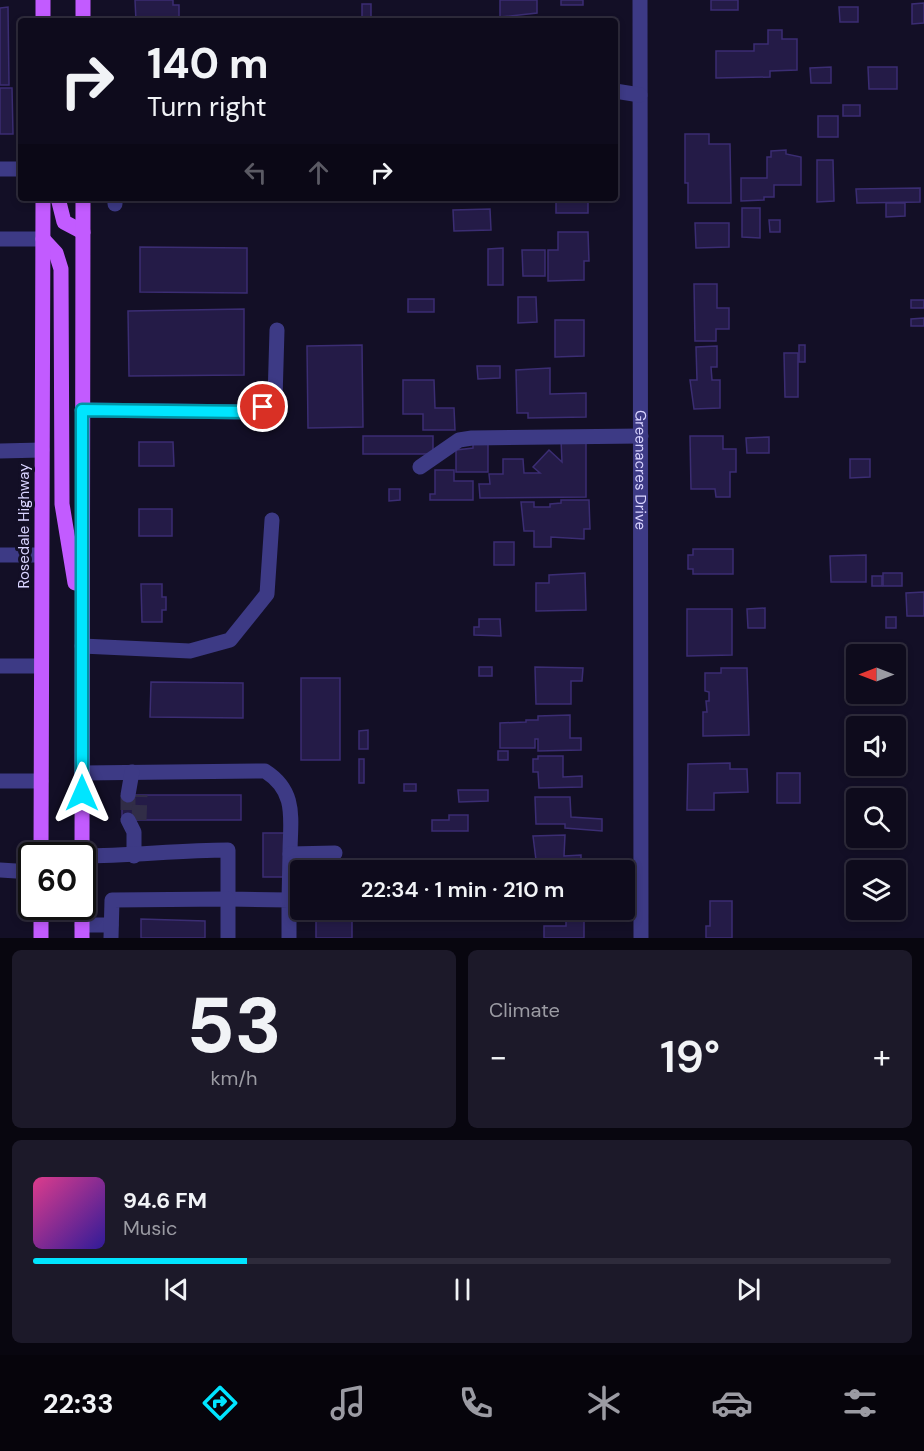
<!DOCTYPE html>
<meta charset="utf-8">
<style>
body{margin:0;font-family:"DM Sans",sans-serif;background:#1c1929;color:#f1f3f6;height:100vh;display:flex;flex-direction:column;font-size:22px;white-space:nowrap}
*{box-sizing:border-box;margin:0}
p{font-size:20px;color:#9b9ba3}
.icon{flex:none;width:33px;height:33px;fill:none;stroke:currentColor;stroke-width:2;stroke-linecap:round;stroke-linejoin:round}
.map{position:relative;height:938px;overflow:hidden}
.side{display:flex;flex-direction:column;gap:12px;padding:12px;background:#08060f;flex:1}
.side>*{flex:none}
.banner{position:absolute;left:18px;top:18px;width:600px;height:183px;border-radius:6px;box-shadow:0 3px 9px #0003,0 0 0 2px #2e2b3b;background:#0e0b1c;color:#f1f3f6;overflow:hidden}
.needle{width:39px;rotate:270deg}
.controls{position:absolute;left:846px;top:644px;display:grid;gap:12px}
.controls a{display:grid;place-items:center;width:60px;height:60px;border-radius:6px;background:#0e0b1c;box-shadow:0 3px 9px #0003,0 0 0 2px #2e2b3b;font-size:30px}
.speed{position:absolute;left:18px;top:842px;display:flex;gap:12px;font-size:30px;font-weight:700;text-align:center}
.speed>*{display:grid;place-content:center;width:78px;height:78px;border-radius:50%;background:#0e0b1c;box-shadow:0 3px 9px #0003,0 0 0 2px #2e2b3b;line-height:1}
.speed .limit{border:3px solid #111;border-radius:9px;background:#fff;color:#111}
.pin{position:absolute;display:grid;place-items:center;width:51px;height:51px;color:#fff;margin:-26px;border:3px solid #fff;border-radius:50%;box-shadow:0 2px 6px #0007}
.me{position:absolute;width:66px;margin:-33px;rotate:0deg;stroke-linejoin:round;filter:drop-shadow(0 0 4px #0008)}
.turn{display:flex;align-items:center;gap:21px;height:126px;padding:0 30px;font-size:27px}
.turn .icon{width:78px;height:78px;stroke-width:2.5}
.turn b{display:block;font-size:42px;line-height:51px}
.lanes{display:flex;align-items:center;height:57px;padding:0 30px;background:#0003;justify-content:center;gap:30px;direction:ltr}
.lanes .off{opacity:.35}
.big{font-size:45px;font-weight:600;line-height:1.1}
.side .widget{flex:1;display:flex;flex-direction:column;justify-content:center;gap:9px;min-width:0;padding:0 21px;border-radius:9px;background:#1c1929}
.side .dial{align-items:center;gap:0}
.dial b{font-size:78px;line-height:1}
.song{display:flex;align-items:center;gap:18px}
.cover{width:72px;height:72px;border-radius:9px;background:linear-gradient(135deg,hsl(330 70% 55%),hsl(250 70% 35%))}
.played{height:6px;border-radius:3px;background:linear-gradient(90deg,#00e5ff 25%,#2e2b3b 25%)}
.keys{display:flex;justify-content:space-around;direction:ltr}
.heat{display:flex;justify-content:space-between;align-items:center;font-size:33px;direction:ltr}
.side .tiles{flex:1;display:grid;gap:12px;grid-template-columns:1fr 1fr}
.widget:last-child{grid-column:span 2}
.trip{position:absolute;left:290px;top:860px;width:345px;height:60px;border-radius:6px;background:#0e0b1c;box-shadow:0 3px 9px #0003,0 0 0 2px #2e2b3b;font-weight:600;line-height:60px;text-align:center}
.tab-bar{display:flex;height:96px;justify-content:space-around;align-items:center;background:#06040b;color:#9b9ba3}
.tab-bar .icon{width:42px;height:42px}
.tab-bar .selected{color:#00e5ff}
.tab-bar b{font-size:27px;color:#f1f3f6}
.map>svg:first-child{display:block}
.building{fill:#241b47;stroke:#3b2d73;stroke-width:1.5}
.lines{fill:none;stroke-linecap:round;stroke-linejoin:round}
.minor-tunnel{stroke:#312d47;stroke-width:15;stroke-dasharray:15 8;stroke-linecap:butt}
.minor{stroke:#3d3a85;stroke-width:15}
.major{stroke:#c25bff;stroke-width:15}
.route-casing{stroke:#0095a6;stroke-width:15}
.route{stroke:#00e5ff;stroke-width:10}
.labels{text-anchor:middle;dominant-baseline:central;stroke-width:6;stroke-linejoin:round;paint-order:stroke}
.street-label{font-size:15px;fill:#d9d4ff;stroke:#130f26}
</style>
<div class="map">
<svg width="924" height="938" viewBox="0 0 924 938">
<rect width="100%" height="100%" fill="#130f26"/>
<g class="building">
<polygon points="135,0 173,0 173,5 179,5 179,21 136,21"/>
<polygon points="500,0 537,0 537,13 500,17"/>
<rect x="561" y="0" width="22" height="5"/>
<rect x="711" y="0" width="27" height="10"/>
<polygon points="924,3 924,23 912,24 912,4"/>
<rect x="362" y="4" width="9" height="17"/>
<polygon points="8,7 9,85 0,85 0,8"/>
<polygon points="839,7 858,7 858,22 840,22"/>
<polygon points="768,30 782,30 782,39 797,39 797,70 770,71 770,77 716,78 716,51 754,51 754,44 768,44"/>
<polygon points="831,67 831,83 811,83 810,68"/>
<polygon points="868,67 897,67 897,89 869,89"/>
<polygon points="0,88 12,88 13,134 0,134"/>
<rect x="843" y="105" width="17" height="11"/>
<rect x="818" y="116" width="20" height="21"/>
<polygon points="685,134 709,134 709,144 730,144 731,203 688,203 688,183 685,183"/>
<polygon points="786,150 786,154 801,157 801,185 774,185 774,197 764,197 764,200 741,201 741,178 767,178 767,157 771,157 771,151"/>
<polygon points="817,160 833,160 834,201 817,202"/>
<polygon points="920,188 920,202 857,203 856,189"/>
<rect x="556" y="198" width="32" height="15"/>
<polygon points="886,203 905,203 905,216 886,217"/>
<polygon points="742,208 760,208 760,238 742,237"/>
<polygon points="490,209 491,230 454,231 453,210"/>
<polygon points="769,220 780,220 780,232 770,232"/>
<polygon points="695,223 729,223 729,247 696,248"/>
<polygon points="558,232 588,232 589,261 584,261 584,280 548,281 548,250 558,250"/>
<polygon points="140,247 247,248 247,293 140,292"/>
<polygon points="503,248 503,285 488,285 488,249"/>
<polygon points="522,250 545,250 545,276 523,276"/>
<polygon points="694,284 717,284 717,308 729,308 729,329 716,329 716,341 695,341"/>
<polygon points="518,297 536,297 537,322 518,323"/>
<rect x="408" y="299" width="26" height="13"/>
<rect x="911" y="300" width="13" height="8"/>
<polygon points="244,309 244,375 129,376 128,311"/>
<polygon points="924,318 924,326 911,326 911,319"/>
<polygon points="555,320 584,320 584,356 555,357"/>
<polygon points="362,345 363,427 308,428 307,346"/>
<rect x="799" y="345" width="6" height="17"/>
<polygon points="717,346 717,367 711,367 712,380 720,380 720,408 694,409 690,380 697,380 696,347"/>
<polygon points="784,353 798,353 798,397 785,397"/>
<polygon points="477,366 500,366 500,378 478,379"/>
<polygon points="550,368 550,394 586,393 586,417 528,418 528,413 517,413 516,370"/>
<polygon points="403,380 434,380 435,408 454,408 455,430 423,430 423,414 403,414"/>
<rect x="363" y="436" width="70" height="18"/>
<polygon points="690,436 723,436 723,449 736,449 736,472 730,472 730,497 716,497 715,489 691,489"/>
<polygon points="769,437 769,453 747,453 746,438"/>
<polygon points="561,440 586,440 586,497 480,498 479,484 490,484 489,474 503,474 503,459 523,459 524,473 540,473 533,467 549,450 562,462"/>
<polygon points="139,442 173,442 174,466 139,466"/>
<polygon points="473,444 488,444 488,472 456,472 456,450 473,448"/>
<polygon points="850,459 870,459 870,477 850,478"/>
<polygon points="435,470 454,470 454,481 473,481 473,500 430,500 430,494 435,494"/>
<polygon points="389,489 400,489 400,500 389,501"/>
<polygon points="561,500 589,500 590,529 584,529 584,539 551,537 551,547 534,547 534,531 524,531 521,502 534,502 534,507 550,507 550,504 561,503"/>
<rect x="139" y="509" width="33" height="27"/>
<rect x="494" y="542" width="20" height="23"/>
<polygon points="693,549 733,549 733,574 693,574 693,569 688,569 688,555 693,555"/>
<polygon points="866,555 866,582 831,582 830,556"/>
<polygon points="585,573 586,610 536,611 536,583 549,583 549,575"/>
<rect x="883" y="573" width="19" height="13"/>
<rect x="872" y="576" width="10" height="10"/>
<polygon points="141,584 162,584 162,597 166,597 166,610 162,610 162,622 142,622"/>
<polygon points="924,592 924,616 907,616 906,593"/>
<polygon points="765,608 765,628 748,628 747,609"/>
<polygon points="687,609 732,609 732,655 687,656"/>
<rect x="886" y="617" width="10" height="11"/>
<polygon points="479,619 500,619 501,636 474,635 474,627 479,627"/>
<rect x="479" y="667" width="13" height="9"/>
<polygon points="535,667 583,668 582,681 571,681 571,704 536,704"/>
<polygon points="721,668 747,668 749,735 703,736 703,712 707,712 706,701 709,701 709,692 705,691 705,673 721,673"/>
<rect x="301" y="678" width="39" height="82"/>
<polygon points="151,682 243,683 243,718 150,717"/>
<polygon points="570,715 570,738 581,738 581,750 538,751 538,739 535,739 535,748 500,748 500,723 526,722 526,720 538,720 538,716"/>
<polygon points="368,730 368,749 359,749 359,731"/>
<rect x="498" y="751" width="10" height="9"/>
<polygon points="538,756 563,756 563,777 582,776 582,787 539,788 538,772 533,772 533,759 538,759"/>
<rect x="359" y="759" width="5" height="24"/>
<polygon points="730,763 730,769 747,769 748,792 714,793 714,810 687,810 688,764"/>
<rect x="777" y="773" width="23" height="30"/>
<rect x="404" y="784" width="12" height="7"/>
<polygon points="458,790 488,790 488,801 459,802"/>
<rect x="122" y="795" width="119" height="25"/>
<polygon points="535,797 570,797 571,817 602,819 602,831 565,828 565,824 536,824"/>
<polygon points="449,815 468,815 468,831 432,831 432,820 449,820"/>
<rect x="263" y="833" width="23" height="44"/>
<polygon points="565,835 564,856 581,855 581,867 537,868 533,836"/>
<polygon points="710,901 732,901 732,938 706,938 706,926 710,926"/>
<rect x="316" y="909" width="36" height="29"/>
<polygon points="566,913 584,913 584,938 544,938 544,926 566,926"/>
<polygon points="141,919 205,921 205,938 141,938"/>
</g>
<g class="lines">
<g class="minor-tunnel">
<polyline points="128,795 128,820"/>
<polyline points="139,820 140,795"/>
</g>
<g class="minor">
<path id="s1" d="M640,0l1,938"/>
<polyline points="615,91 640,95"/>
<polyline points="0,169 21,169"/>
<polyline points="115,204 115,198"/>
<polyline points="0,239 43,239"/>
<polyline points="82,410 250,412 263,407 275,399 277,330"/>
<polyline points="0,451 42,450"/>
<polyline points="420,467 459,440 472,438 641,436"/>
<polyline points="0,555 41,555"/>
<polyline points="82,646 190,651 230,640 267,594 272,520"/>
<polyline points="0,666 41,666"/>
<path d="M82,773l183,-2c33,21 25,49 25,83"/>
<polyline points="0,781 41,781"/>
<polyline points="128,795 132,772"/>
<polyline points="128,820 134,832 134,856"/>
<path d="M82,856c49,0 97,-6 146,-6v49l61,1v38"/>
<polyline points="0,870 32,872"/>
<polyline points="289,900 290,854 335,853"/>
<polyline points="82,925 111,925"/>
<polyline points="111,938 112,900 228,899 228,938"/>
</g>
<g class="major">
<polyline points="43,0 43,21"/>
<polyline points="83,0 83,21"/>
<polyline points="58,198 64,222 83,232"/>
<polyline points="43,239 56,253 61,269 62,504 75,583"/>
<polyline points="41,855 43,198"/>
<polyline points="82,855 83,198"/>
<polyline points="41,938 41,906"/>
<polyline points="82,938 82,906"/>
</g>
</g>
<g class="lines">
<defs>
<polyline id="route" points="82,793 82,410 250,412 263,407"/>
</defs>
<use href="#route" class="route-casing"/>
<use href="#route" class="route"/>
</g>
<g class="labels">
<g class="street-label">
<text stroke="none"><textPath href="#s1" startOffset="470">Greenacres Drive</textPath></text>
<text transform="translate(24 526) rotate(-90)">Rosedale Highway</text>
</g>
</g>
</svg>
<div class="controls">
<a><svg class="needle" viewBox="-14 -14 28 28"><path d="M0-13l5 13h-10z" fill="#e53935"/><path d="M0 13l5-13h-10z" fill="#9b9ba3"/></svg></a>
<a><svg class="icon" aria-label="sound" viewBox="0 0 24 24"><path d="M4 9h4l5-4v14l-5-4H4zM17 9q2 3 0 6"/></svg></a>
<a><svg class="icon" aria-label="search" viewBox="0 0 24 24"><circle cx="10" cy="10" r="6"/><path d="M15 15l6 6"/></svg></a>
<a><svg class="icon" aria-label="layers" viewBox="0 0 24 24"><path d="M12 4l9 5-9 5-9-5zM3 14l9 5 9-5"/></svg></a>
</div>
<div class="speed"><div class="limit">60</div></div>
<div class="pin" style="left:263px;top:407px;background:#d93025"><svg class="icon" aria-label="arrive" viewBox="0 0 24 24"><path d="M6 21V4h12l-3 4 3 4H6"/></svg></div>
<svg class="me" style="left:82px;top:793px" viewBox="-20 -20 40 40"><path d="M0-17L14 15 0 8-14 15z" fill="#00e5ff" stroke="#fff" stroke-width="4"/></svg>
<div class="trip">22:34 · 1 min · 210 m</div>
<div class="banner">
<div class="turn"><svg class="icon" aria-label="right" viewBox="0 0 24 24"><path d="M7 20v-9h11M14 6l5 5-5 5"/></svg><div><b>140 m</b>Turn right</div></div>
<div class="lanes"><svg class="icon off" aria-label="left" viewBox="0 0 24 24"><path d="M17 20v-9H6M10 6l-5 5 5 5"/></svg><svg class="icon off" aria-label="ahead" viewBox="0 0 24 24"><path d="M12 20V5M6 11l6-6 6 6"/></svg><svg class="icon" aria-label="right" viewBox="0 0 24 24"><path d="M7 20v-9h11M14 6l5 5-5 5"/></svg></div>
</div>
</div>
<section class="side">
<div class="tiles">
<div class="widget dial"><b>53</b><p>km/h</p></div>
<div class="widget"><p>Climate</p>
<div class="heat"><a>−</a><b class="big">19°</b><a>+</a></div>
</div>
<div class="widget">
<div class="song"><i class="cover"></i><div><b>94.6 FM</b><p>Music</p></div></div>
<div class="played"></div>
<div class="keys"><svg class="icon" aria-label="previous" viewBox="0 0 24 24"><path d="M18 5L8 12l10 7zM5 5v14"/></svg><svg class="icon" aria-label="pause" viewBox="0 0 24 24"><path d="M8 5v14M16 5v14"/></svg><svg class="icon" aria-label="next" viewBox="0 0 24 24"><path d="M6 5l10 7-10 7zM19 5v14"/></svg></div>
</div>
</div>
</section>
<nav class="tab-bar">
<b>22:33</b>
<svg class="icon selected" aria-label="directions" viewBox="0 0 24 24"><path d="M12 3l9 9-9 9-9-9zM9 14v-3h6M13 9l2 2-2 2"/></svg>
<svg class="icon" aria-label="music" viewBox="0 0 24 24"><path d="M9 18V5l10-2v13"/><circle cx="6" cy="18" r="3"/><circle cx="16" cy="16" r="3"/></svg>
<svg class="icon" aria-label="phone" viewBox="0 0 24 24"><path d="M5 4h4l2 5-3 2q2 4 5 5l2-3 5 2v4C11 20 4 13 5 4z"/></svg>
<svg class="icon" aria-label="climate" viewBox="0 0 24 24"><path d="M12 3v18M4 7l16 10M4 17L20 7"/></svg>
<svg class="icon" aria-label="car" viewBox="0 0 24 24"><path d="M5 17H2v-5l4-1 3-4h7l3 4 3 1v5h-3M9 17h6M6 11h13"/><circle cx="7" cy="17" r="2"/><circle cx="17" cy="17" r="2"/></svg>
<svg class="icon" aria-label="filters" viewBox="0 0 24 24"><path d="M4 7h16M4 17h16"/><circle cx="9" cy="7" r="2"/><circle cx="15" cy="17" r="2"/></svg>
</nav>
